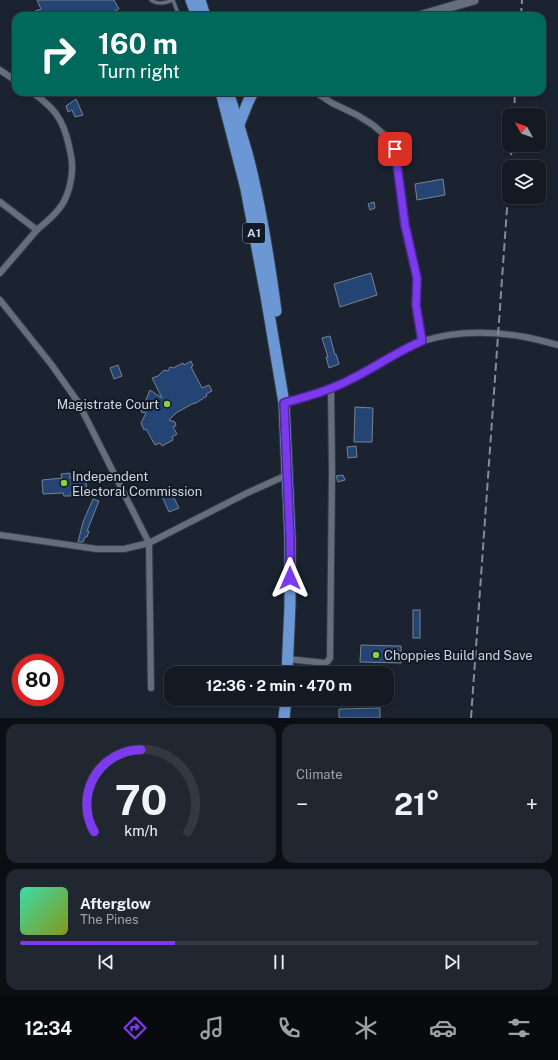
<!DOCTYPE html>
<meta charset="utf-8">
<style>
body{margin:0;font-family:"Public Sans",sans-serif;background:#212730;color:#f1f3f6;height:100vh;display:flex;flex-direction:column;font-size:15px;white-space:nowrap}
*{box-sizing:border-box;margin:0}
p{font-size:13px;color:#9da1a6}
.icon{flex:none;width:22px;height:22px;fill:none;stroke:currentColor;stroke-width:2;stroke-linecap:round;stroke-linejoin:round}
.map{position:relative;height:718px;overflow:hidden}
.drawer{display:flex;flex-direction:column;gap:6px;padding:6px;background:#0b0e13;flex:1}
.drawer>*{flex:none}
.top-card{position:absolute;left:12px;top:12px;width:534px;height:84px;border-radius:12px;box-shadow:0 2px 6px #0003,0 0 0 1px #333841;background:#00695c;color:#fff;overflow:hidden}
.needle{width:26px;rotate:310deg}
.controls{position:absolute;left:502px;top:108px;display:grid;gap:8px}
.controls a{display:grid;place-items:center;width:44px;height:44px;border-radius:8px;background:#141a23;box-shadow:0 2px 6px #0003,0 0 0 1px #333841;font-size:20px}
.speed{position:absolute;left:12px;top:654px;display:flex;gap:8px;font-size:20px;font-weight:700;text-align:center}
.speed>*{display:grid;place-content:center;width:52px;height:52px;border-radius:50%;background:#141a23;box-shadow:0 2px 6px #0003,0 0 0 1px #333841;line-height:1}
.speed .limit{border:6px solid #d22;background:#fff;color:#111}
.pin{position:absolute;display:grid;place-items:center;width:34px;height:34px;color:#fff;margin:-17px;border-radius:8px;box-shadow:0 2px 6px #0006}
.me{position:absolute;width:44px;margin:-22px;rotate:0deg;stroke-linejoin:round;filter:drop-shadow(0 0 3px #0008)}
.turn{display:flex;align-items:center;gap:14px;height:84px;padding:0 20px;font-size:18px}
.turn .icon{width:52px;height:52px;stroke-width:2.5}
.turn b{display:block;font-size:28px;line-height:34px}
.big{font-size:30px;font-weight:700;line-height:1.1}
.drawer .tile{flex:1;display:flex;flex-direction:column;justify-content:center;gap:6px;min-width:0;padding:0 14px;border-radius:12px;background:#212730}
.drawer .dial{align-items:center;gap:0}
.dial svg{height:104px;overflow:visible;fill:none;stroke:#333841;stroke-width:7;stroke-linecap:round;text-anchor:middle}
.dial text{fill:#f1f3f6;stroke:none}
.song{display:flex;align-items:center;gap:12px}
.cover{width:48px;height:48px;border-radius:6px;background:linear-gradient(135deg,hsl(160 70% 55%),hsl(70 70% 35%))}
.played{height:4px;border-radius:2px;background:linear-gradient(90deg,#7c3aed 30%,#333841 30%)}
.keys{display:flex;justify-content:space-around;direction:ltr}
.heat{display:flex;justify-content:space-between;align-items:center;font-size:22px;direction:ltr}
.drawer .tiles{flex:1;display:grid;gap:6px;grid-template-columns:1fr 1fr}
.tile:last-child{grid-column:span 2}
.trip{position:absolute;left:164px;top:666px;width:230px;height:40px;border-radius:12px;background:#141a23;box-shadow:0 2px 6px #0003,0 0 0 1px #333841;font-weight:700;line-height:40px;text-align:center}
.menu{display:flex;height:64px;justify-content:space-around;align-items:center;background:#080a0e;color:#9da1a6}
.menu .icon{width:28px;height:28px}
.menu .active{color:#7c3aed}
.menu b{font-size:18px;color:#f1f3f6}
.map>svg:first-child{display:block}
.building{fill:#244573;stroke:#778291}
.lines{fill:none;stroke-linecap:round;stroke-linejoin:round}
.service-casing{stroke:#363d47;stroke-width:5}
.minor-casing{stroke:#363d47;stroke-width:8}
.secondary-casing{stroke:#363d47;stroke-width:11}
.trunk-casing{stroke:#363d47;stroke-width:13}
.service{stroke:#646e7d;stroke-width:3}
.minor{stroke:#646e7d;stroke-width:6}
.secondary{stroke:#646e7d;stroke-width:9}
.trunk{stroke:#6b97d4;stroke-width:11}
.rail{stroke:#858c96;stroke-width:2;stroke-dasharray:8 4;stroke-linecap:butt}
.route-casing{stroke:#51269a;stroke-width:10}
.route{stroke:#7c3aed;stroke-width:7}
.poi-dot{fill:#91cd3f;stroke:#111a26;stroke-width:1.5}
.labels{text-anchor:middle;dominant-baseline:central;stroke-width:4;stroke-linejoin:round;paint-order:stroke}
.shield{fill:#111a26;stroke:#979ea8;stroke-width:1}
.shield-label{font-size:12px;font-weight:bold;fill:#d1d7df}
.poi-label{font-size:13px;fill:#d1d7df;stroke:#111a26;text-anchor:start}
</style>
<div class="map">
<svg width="558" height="718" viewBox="0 0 558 718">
<rect width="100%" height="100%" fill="#1a232f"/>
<g class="building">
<polygon points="37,0 114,0 119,9 105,16 36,16 35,11 41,9"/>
<polygon points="76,99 83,115 75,117 72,110 68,112 66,106"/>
<polygon points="443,179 445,195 417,200 415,184"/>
<polygon points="374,202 375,208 370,210 368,204"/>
<polygon points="371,273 377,295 340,307 334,284"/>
<polygon points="330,336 335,355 336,354 339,364 329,368 326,357 328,357 322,338"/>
<polygon points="191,361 193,366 191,367 202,388 209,385 212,391 206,394 207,396 196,403 192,404 176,413 169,420 175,422 176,426 173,427 177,434 172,437 173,440 162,446 160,443 155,445 146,429 144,430 141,423 146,413 141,412 150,390 162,398 152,378 158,376 164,370 168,371 170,367 173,368 183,363 184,365"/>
<polygon points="118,365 122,376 114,379 110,368"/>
<polygon points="355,407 373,408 372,442 354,442"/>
<polygon points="356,446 357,457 348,458 347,447"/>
<polygon points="70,473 70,478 85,477 87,490 71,492 71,496 64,496 63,493 43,494 42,480 62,478 61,474"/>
<polygon points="343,475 345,480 338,482 336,476"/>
<polygon points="169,488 179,508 169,512 160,492"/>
<polygon points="93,499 99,501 87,531 89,531 87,537 85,537 83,542 78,542 83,522"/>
<rect x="413" y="610" width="7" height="28"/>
<polygon points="361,645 401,646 401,663 360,662"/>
<polygon points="380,708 380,718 339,718 339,709"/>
</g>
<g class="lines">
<defs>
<path id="service" d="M151,0c7,5 14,3 22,0l6,16"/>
<g id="minor">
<polyline points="0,70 16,81"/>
<polyline points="315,92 332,103 357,115 373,125 388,138 395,149 405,225 413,257 417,278 416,305 422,341"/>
<polyline points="0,202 37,230"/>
<path d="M0,273c12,-14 24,-28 36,-42 7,-7 16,-13 22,-21 10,-11 15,-32 14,-46 0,-6 -2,-12 -3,-18 -6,-28 -15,-38 -37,-54"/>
<polyline points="0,300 51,364 78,402 149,543 151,688"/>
<path d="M284,403c17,-5 34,-9 50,-15 14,-6 27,-14 41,-21 15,-9 30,-20 48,-26 32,-10 69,-10 102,-4 11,2 22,5 33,8"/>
<polyline points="0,535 97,549 124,549 149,543 247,493 287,475"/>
<polyline points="288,659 325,663 328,661 330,658 332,473 331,388"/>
</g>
<polyline id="secondary" points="419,16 474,0"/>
<g id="trunk">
<polyline points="191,0 197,16"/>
<polyline points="200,0 205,16"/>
<polyline points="221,92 246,189 266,296 284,403 290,538 290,605 287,673"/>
<path d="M228,92c7,22 14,43 20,65 13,50 21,102 28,154"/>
<polyline points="238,127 248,102 253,92"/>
<polyline points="284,718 286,699"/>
</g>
</defs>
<use href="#service" class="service-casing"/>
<use href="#minor" class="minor-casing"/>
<use href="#secondary" class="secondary-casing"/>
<use href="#trunk" class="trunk-casing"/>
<use href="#service" class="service"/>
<use href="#minor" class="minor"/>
<use href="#secondary" class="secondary"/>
<use href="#trunk" class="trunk"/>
<g class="rail">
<polyline points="521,16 522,0"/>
<polyline points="514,115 515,92"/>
<polyline points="510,167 512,145"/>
<polyline points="471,718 509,180"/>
</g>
</g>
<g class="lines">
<defs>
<path id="route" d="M290,578v-40l-6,-135c17,-5 34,-9 50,-16 31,-12 57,-33 88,-46l-6,-36 1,-27 -12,-53 -10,-76"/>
</defs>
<use href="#route" class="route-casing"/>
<use href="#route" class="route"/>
</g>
<g class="poi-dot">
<circle cx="167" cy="404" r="4"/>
<circle cx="64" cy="483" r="4"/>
<circle cx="376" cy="655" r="4"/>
</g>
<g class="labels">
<rect class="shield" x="243" y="223" width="22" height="20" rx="3"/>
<g class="shield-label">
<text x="254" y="233">A1</text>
</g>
<g class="poi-label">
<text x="159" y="404" text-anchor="end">Magistrate Court</text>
<text x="72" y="476">Independent<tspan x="72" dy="15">Electoral Commission</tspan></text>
<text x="384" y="655">Choppies Build and Save</text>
</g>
</g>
</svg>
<div class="controls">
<a><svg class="needle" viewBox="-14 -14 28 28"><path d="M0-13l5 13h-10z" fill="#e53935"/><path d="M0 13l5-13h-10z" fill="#9da1a6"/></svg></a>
<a><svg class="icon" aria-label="layers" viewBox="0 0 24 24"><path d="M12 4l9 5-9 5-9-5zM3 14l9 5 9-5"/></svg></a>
</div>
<div class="speed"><div class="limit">80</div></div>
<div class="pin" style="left:395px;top:149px;background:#d93025"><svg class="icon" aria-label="arrive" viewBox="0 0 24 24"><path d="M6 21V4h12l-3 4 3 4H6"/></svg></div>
<svg class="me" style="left:290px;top:578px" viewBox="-20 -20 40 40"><path d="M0-17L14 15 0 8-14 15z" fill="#7c3aed" stroke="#fff" stroke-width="4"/></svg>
<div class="trip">12:36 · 2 min · 470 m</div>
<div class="top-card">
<div class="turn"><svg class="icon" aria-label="right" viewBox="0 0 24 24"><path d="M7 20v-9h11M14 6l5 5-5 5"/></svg><div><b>160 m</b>Turn right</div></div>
</div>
</div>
<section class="drawer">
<div class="tiles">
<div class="tile dial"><svg viewBox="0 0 100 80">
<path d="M14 69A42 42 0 1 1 86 69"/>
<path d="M14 69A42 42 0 0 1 50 6" stroke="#7c3aed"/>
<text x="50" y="56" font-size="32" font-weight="700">70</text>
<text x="50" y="72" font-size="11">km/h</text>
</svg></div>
<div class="tile"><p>Climate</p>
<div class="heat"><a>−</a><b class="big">21°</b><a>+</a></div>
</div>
<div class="tile">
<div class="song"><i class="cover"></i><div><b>Afterglow</b><p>The Pines</p></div></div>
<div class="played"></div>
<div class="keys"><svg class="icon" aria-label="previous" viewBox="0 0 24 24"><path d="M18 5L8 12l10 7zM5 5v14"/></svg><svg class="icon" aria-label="pause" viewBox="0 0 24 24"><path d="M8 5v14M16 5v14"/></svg><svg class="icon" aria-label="next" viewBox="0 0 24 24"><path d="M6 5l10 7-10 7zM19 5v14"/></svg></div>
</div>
</div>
</section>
<nav class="menu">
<b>12:34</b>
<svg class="icon active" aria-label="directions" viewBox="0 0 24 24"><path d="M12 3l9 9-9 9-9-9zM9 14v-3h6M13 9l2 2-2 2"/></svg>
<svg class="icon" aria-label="music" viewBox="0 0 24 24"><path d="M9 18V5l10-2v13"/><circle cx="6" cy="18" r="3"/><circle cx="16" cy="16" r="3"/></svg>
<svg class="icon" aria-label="phone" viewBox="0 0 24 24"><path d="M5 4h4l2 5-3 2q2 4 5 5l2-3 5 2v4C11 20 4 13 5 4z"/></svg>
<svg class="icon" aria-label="climate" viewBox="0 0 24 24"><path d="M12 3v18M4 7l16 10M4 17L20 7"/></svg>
<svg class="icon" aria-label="car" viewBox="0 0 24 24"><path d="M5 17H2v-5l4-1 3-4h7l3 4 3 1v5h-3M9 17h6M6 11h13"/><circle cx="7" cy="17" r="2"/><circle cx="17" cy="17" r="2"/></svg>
<svg class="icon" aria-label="filters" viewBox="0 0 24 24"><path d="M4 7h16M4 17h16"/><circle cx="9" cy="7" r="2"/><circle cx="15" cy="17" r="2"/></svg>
</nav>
